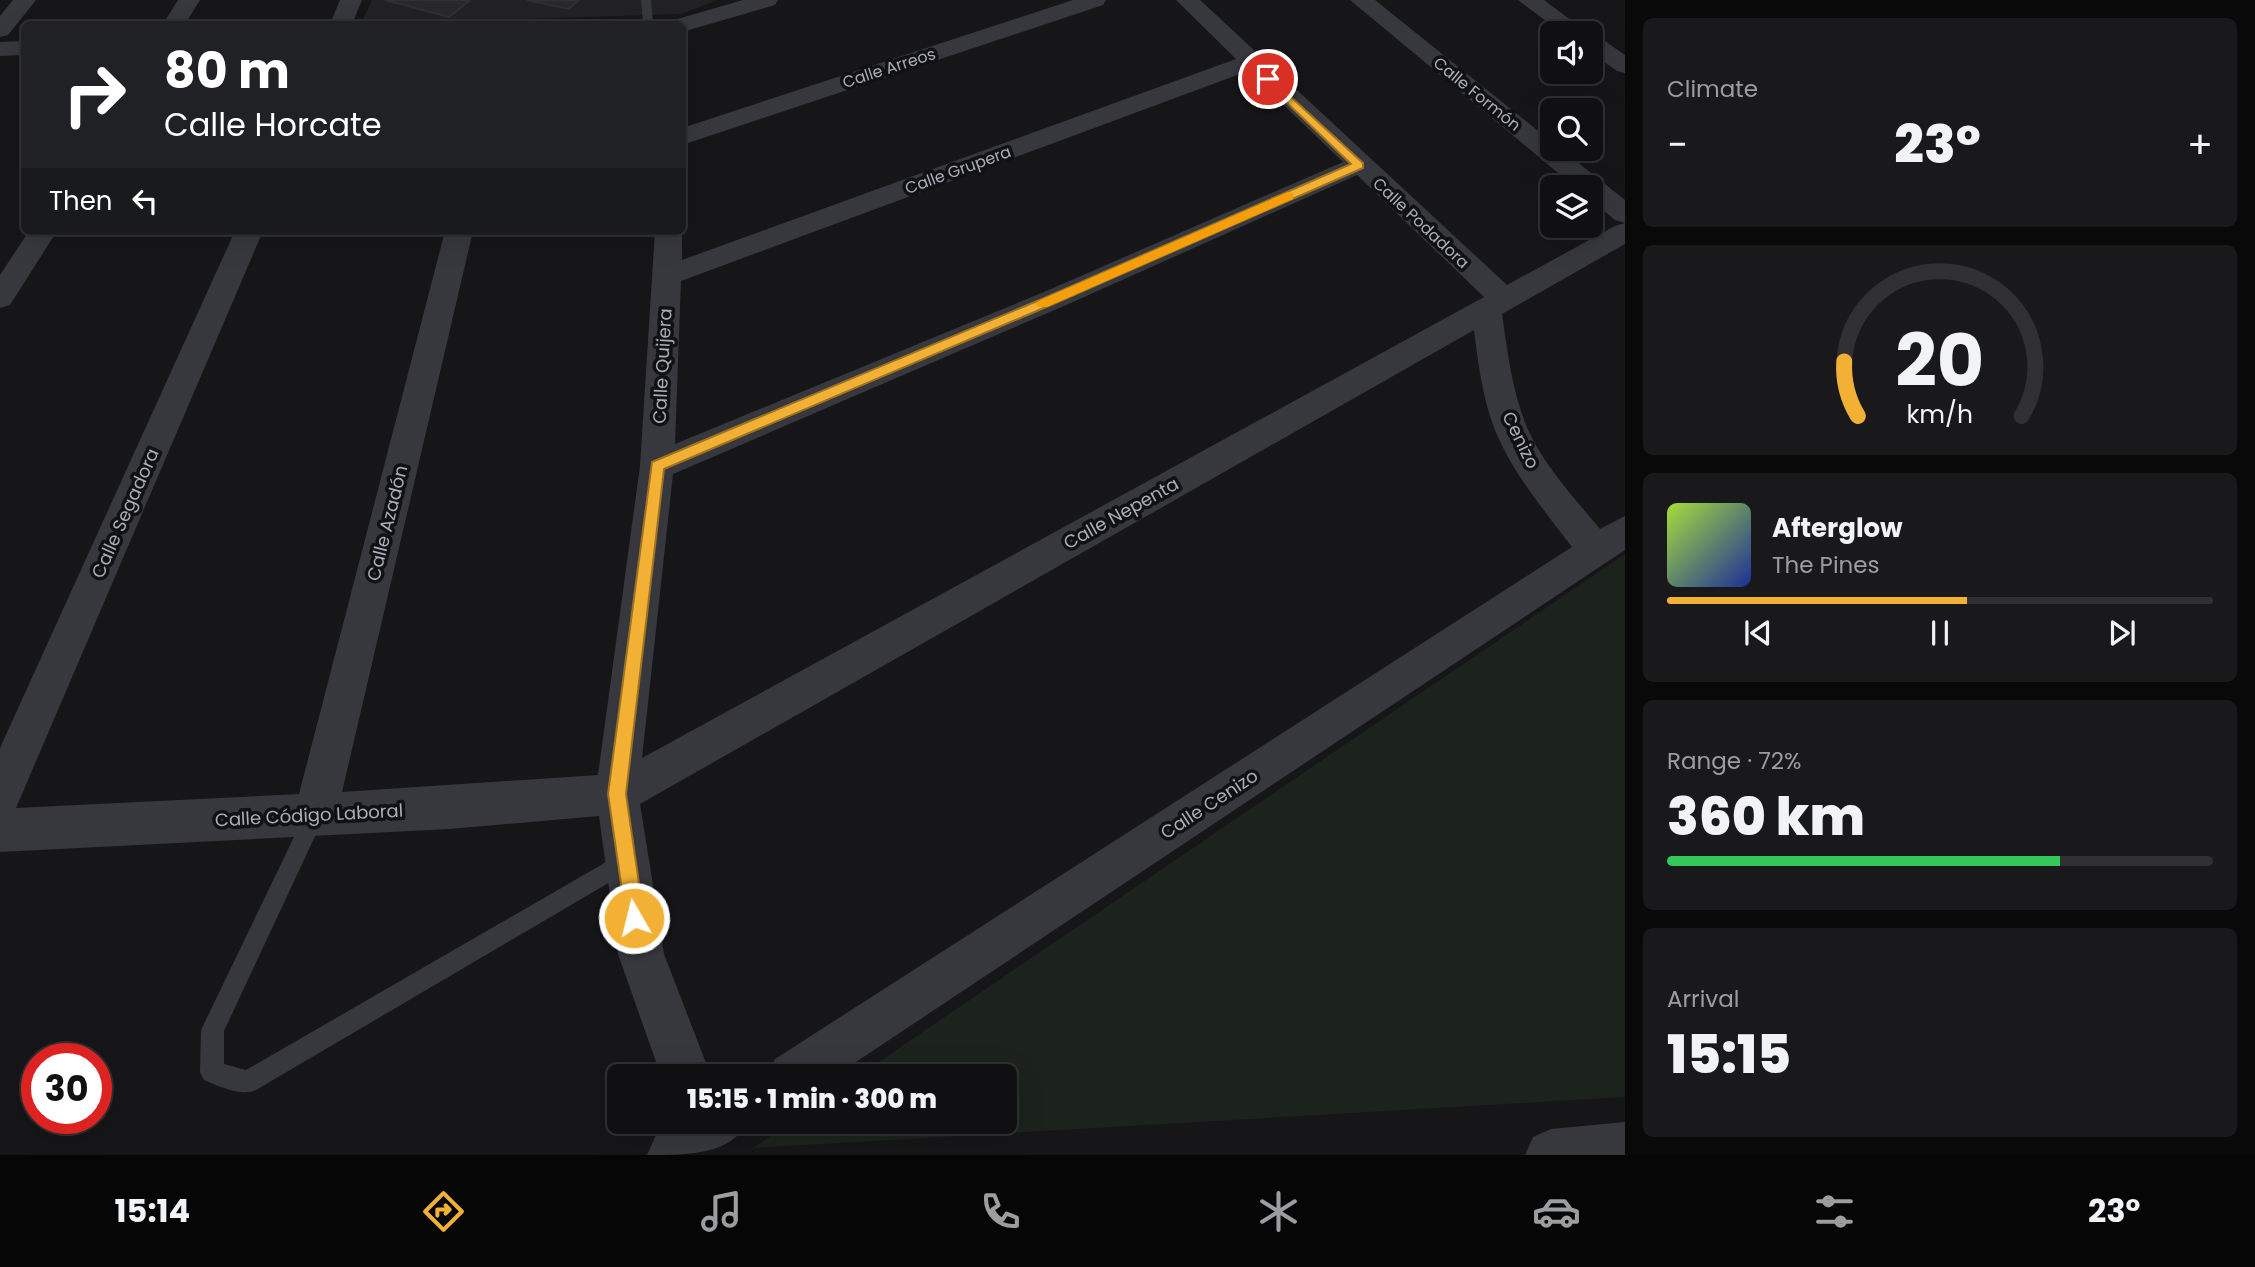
<!DOCTYPE html>
<meta charset="utf-8">
<style>
body{margin:0;font-family:Poppins,sans-serif;background:#19191b;color:#f1f3f6;height:100vh;display:flex;flex-direction:column;font-size:26px;white-space:nowrap}
*{box-sizing:border-box;margin:0}
p{font-size:23px;color:#9c9d9f}
.icon{flex:none;width:38px;height:38px;fill:none;stroke:currentColor;stroke-width:2;stroke-linecap:round;stroke-linejoin:round}
.map{position:relative;flex:1;overflow:hidden}
.drawer{display:flex;flex-direction:column;gap:18px;padding:18px;background:#09090a;width:630px}
.drawer>*{flex:none}
.hud{position:absolute;left:21px;top:21px;width:665px;height:214px;border-radius:10px;box-shadow:0 7px 28px #0002,0 0 0 2px #303032;background:#202124;color:#fff;overflow:hidden}
.fabs{position:absolute;left:1540px;top:21px;display:grid;gap:14px}
.fabs a{display:grid;place-items:center;width:63px;height:63px;border-radius:10px;background:#101012;box-shadow:0 7px 28px #0002,0 0 0 2px #303032;font-size:35px}
.speed{position:absolute;left:21px;top:1043px;display:flex;gap:14px;font-size:35px;font-weight:700;text-align:center}
.speed>*{display:grid;place-content:center;width:91px;height:91px;border-radius:50%;background:#101012;box-shadow:0 7px 28px #0002,0 0 0 2px #303032;line-height:1}
.speed .limit{border:10px solid #d22;background:#fff;color:#111}
.pin{position:absolute;display:grid;place-items:center;width:60px;height:60px;color:#fff;margin:-30px;border:4px solid #fff;border-radius:50%;box-shadow:0 2px 7px #0007}
.me{position:absolute;width:77px;margin:-38px;rotate:352deg;stroke-linejoin:round;filter:drop-shadow(0 0 5px #0008)}
.turn{display:flex;align-items:center;gap:24px;height:147px;padding:0 28px;font-size:32px}
.turn .icon{width:91px;height:91px;stroke-width:2.5}
.turn b{display:block;font-size:49px;line-height:60px}
.then{display:flex;align-items:center;height:66px;padding:0 28px;background:#0003;gap:14px;font-size:26px}
.big{font-size:52px;font-weight:800;line-height:1.1}
.drawer .card{flex:1;display:flex;flex-direction:column;justify-content:center;gap:10px;min-width:0;padding:0 24px;border-radius:10px;background:#19191b}
.drawer .dial{align-items:center;gap:0}
.dial svg{height:182px;overflow:visible;fill:none;stroke:#303032;stroke-width:7;stroke-linecap:round;text-anchor:middle}
.dial text{fill:#f1f3f6;stroke:none}
.song{display:flex;align-items:center;gap:21px}
.cover{width:84px;height:84px;border-radius:10px;background:linear-gradient(135deg,hsl(80 70% 55%),hsl(230 70% 35%))}
.played{height:7px;border-radius:4px;background:linear-gradient(90deg,#f2b134 55%,#303032 55%)}
.keys{display:flex;justify-content:space-around;direction:ltr}
.heat{display:flex;justify-content:space-between;align-items:center;font-size:38px;direction:ltr}
.charge{height:10px;border-radius:5px;background:linear-gradient(90deg,#34c759 72%,#303032 0)}
.trip{position:absolute;left:607px;top:1064px;width:410px;height:70px;border-radius:10px;background:#101012;box-shadow:0 7px 28px #0002,0 0 0 2px #303032;font-weight:800;line-height:70px;text-align:center}
.dock{display:flex;height:112px;justify-content:space-around;align-items:center;background:#060607;color:#9c9d9f}
.dock .icon{width:49px;height:49px}
.dock .current{color:#f2b134}
.dock b{font-size:32px;color:#f1f3f6}
main{display:flex;flex:1;min-height:0}
.map>svg:first-child{display:block}
.built{fill:#222225}
.green{fill:#1c231d}
.building{fill:#29292c;stroke:#303034;stroke-width:2}
.lines{fill:none;stroke-linecap:round;stroke-linejoin:round}
.lane{fill:#37383d;fill-rule:evenodd}
.street{fill:#37383d;fill-rule:evenodd}
.route{fill:#f2b134;stroke:#9d7322;stroke-width:2}
.slow{fill:#f59e0b}
.labels{text-anchor:middle;dominant-baseline:central;stroke-width:7;stroke-linejoin:round;paint-order:stroke}
.far-street-label{font-size:16px;fill:#a8adb8;stroke:#111113}
.street-label{font-size:18px;fill:#a8adb8;stroke:#111113}
</style>
<main>
<div class="map">
<svg width="1625" height="1155" viewBox="0 0 1625 1155">
<rect width="100%" height="100%" fill="#161618"/>
<polygon class="built" points="372,0 718,0 681,14 361,24"/>
<polygon class="green" points="1625,554 1625,1097 753,1148 791,1122 1004,1122 1004,1076 858,1076"/>
<g class="building">
<polygon points="385,0 464,0 469,1 449,17"/>
<polygon points="527,0 579,0 569,9"/>
</g>
<g class="lines">
<g class="lane">
<polygon points="641,0 651,0 653,24 643,24"/>
<path d="M315,805l7,3 3,7 -101,216v33l22,6 374,-216 7,-3 7,3 3,7 -3,7 -378,222c-15,7 -38,-4 -52,-10l-4,-8 1,-42 107,-222z"/>
</g>
<g class="street">
<polygon points="13,0 36,0 8,35 0,37 0,16"/>
<polygon points="178,0 200,0 185,24 163,24"/>
<polygon points="340,0 362,0 352,24 330,24"/>
<polygon points="743,0 778,0 775,5 682,32 682,24 671,24 674,20"/>
<polygon points="1073,0 1106,0 1103,5 682,145 682,128"/>
<path d="M1176,0h24l307,285 108,-59 10,-3v21l-123,70c6,41 11,85 29,122 17,34 45,64 69,93l25,-13v34l-790,526h-68l8,-17 797,-512c-29,-38 -62,-77 -79,-122 -11,-31 -15,-63 -19,-95l-834,474 24,150 47,122h-50l-43,-122 -19,-138 -150,13 -449,23v-104l235,-517h28l-247,577 283,-14 146,-563h28l-131,561 256,-17 42,-309 15,-235 27,-1v30l554,-201zM1248,71l95,91 -299,130 -369,152 6,-163zM1357,175l127,122 -842,461 31,-284 391,-168z"/>
<polygon points="1350,0 1375,0 1552,142 1552,149 1561,149 1625,200 1625,223 1615,220 1591,200 1591,187 1575,187"/>
<polygon points="1518,0 1544,0 1588,33 1562,33"/>
<polygon points="1591,35 1599,37 1625,55 1625,73 1617,71 1591,53"/>
<polygon points="24,41 24,55 0,56 0,42"/>
<polygon points="29,231 57,231 10,305 0,308 0,275"/>
<path d="M678,1122h70c-18,33 -59,33 -101,33l8,-18z"/>
<polygon points="1625,1122 1625,1155 1525,1155 1533,1137 1551,1129"/>
</g>
</g>
<polygon class="route" points="1268,76 1363,163 1363,168 1058,302 664,469 626,794 644,918 641,925 634,928 627,925 608,794 652,462 1049,296 1351,164 1264,81 1262,79"/>
<polygon class="slow" points="1288,192 1293,193 1293,199 1047,307 1038,307 1036,304 1038,301"/>
<g class="labels">
<g class="far-street-label">
<text transform="translate(889 68) rotate(-18)">Calle Arreos</text>
<text transform="translate(1477 94) rotate(39)">Calle Formón</text>
<text transform="translate(958 170) rotate(-20)">Calle Grupera</text>
<text transform="translate(1421 223) rotate(43)">Calle Podadora</text>
</g>
<g class="street-label">
<text transform="translate(662 366) rotate(-87)">Calle Quijera</text>
<text transform="translate(1521 440) rotate(64)">Cenizo</text>
<text transform="translate(125 513) rotate(-66)">Calle Segadora</text>
<text transform="translate(1121 513) rotate(-29)">Calle Nepenta</text>
<text transform="translate(387 523) rotate(-76)">Calle Azadón</text>
<text transform="translate(1209 804) rotate(-33)">Calle Cenizo</text>
<text transform="translate(309 815) rotate(-3)">Calle Código Laboral</text>
</g>
</g>
</svg>
<div class="fabs">
<a><svg class="icon" aria-label="sound" viewBox="0 0 24 24"><path d="M4 9h4l5-4v14l-5-4H4zM17 9q2 3 0 6"/></svg></a>
<a><svg class="icon" aria-label="search" viewBox="0 0 24 24"><circle cx="10" cy="10" r="6"/><path d="M15 15l6 6"/></svg></a>
<a><svg class="icon" aria-label="layers" viewBox="0 0 24 24"><path d="M12 4l9 5-9 5-9-5zM3 14l9 5 9-5"/></svg></a>
</div>
<div class="speed"><div class="limit">30</div></div>
<div class="pin" style="left:1268px;top:79px;background:#d93025"><svg class="icon" aria-label="arrive" viewBox="0 0 24 24"><path d="M6 21V4h12l-3 4 3 4H6"/></svg></div>
<svg class="me" style="left:634px;top:918px" viewBox="-20 -20 40 40"><circle r="17" fill="#f2b134" stroke="#fff" stroke-width="3"/><path d="M0-11L8 9 0 5-8 9z" fill="#fff"/></svg>
<div class="trip">15:15 · 1 min · 300 m</div>
<div class="hud">
<div class="turn"><svg class="icon" aria-label="right" viewBox="0 0 24 24"><path d="M7 20v-9h11M14 6l5 5-5 5"/></svg><div><b>80 m</b>Calle Horcate</div></div>
<div class="then">Then<svg class="icon" aria-label="left" viewBox="0 0 24 24"><path d="M17 20v-9H6M10 6l-5 5 5 5"/></svg></div>
</div>
</div>
<section class="drawer">
<div class="card"><p>Climate</p>
<div class="heat"><a>−</a><b class="big">23°</b><a>+</a></div>
</div>
<div class="card dial"><svg viewBox="0 0 100 80">
<path d="M14 69A42 42 0 1 1 86 69"/>
<path d="M14 69A42 42 0 0 1 8 45" stroke="#f2b134"/>
<text x="50" y="56" font-size="32" font-weight="700">20</text>
<text x="50" y="72" font-size="11">km/h</text>
</svg></div>
<div class="card">
<div class="song"><i class="cover"></i><div><b>Afterglow</b><p>The Pines</p></div></div>
<div class="played"></div>
<div class="keys"><svg class="icon" aria-label="previous" viewBox="0 0 24 24"><path d="M18 5L8 12l10 7zM5 5v14"/></svg><svg class="icon" aria-label="pause" viewBox="0 0 24 24"><path d="M8 5v14M16 5v14"/></svg><svg class="icon" aria-label="next" viewBox="0 0 24 24"><path d="M6 5l10 7-10 7zM19 5v14"/></svg></div>
</div>
<div class="card"><p>Range · 72%</p><b class="big">360 km</b><div class="charge"></div></div>
<div class="card"><p>Arrival</p><b class="big">15:15</b></div>
</section>
</main>
<nav class="dock">
<b>15:14</b>
<svg class="icon current" aria-label="directions" viewBox="0 0 24 24"><path d="M12 3l9 9-9 9-9-9zM9 14v-3h6M13 9l2 2-2 2"/></svg>
<svg class="icon" aria-label="music" viewBox="0 0 24 24"><path d="M9 18V5l10-2v13"/><circle cx="6" cy="18" r="3"/><circle cx="16" cy="16" r="3"/></svg>
<svg class="icon" aria-label="phone" viewBox="0 0 24 24"><path d="M5 4h4l2 5-3 2q2 4 5 5l2-3 5 2v4C11 20 4 13 5 4z"/></svg>
<svg class="icon" aria-label="climate" viewBox="0 0 24 24"><path d="M12 3v18M4 7l16 10M4 17L20 7"/></svg>
<svg class="icon" aria-label="car" viewBox="0 0 24 24"><path d="M5 17H2v-5l4-1 3-4h7l3 4 3 1v5h-3M9 17h6M6 11h13"/><circle cx="7" cy="17" r="2"/><circle cx="17" cy="17" r="2"/></svg>
<svg class="icon" aria-label="filters" viewBox="0 0 24 24"><path d="M4 7h16M4 17h16"/><circle cx="9" cy="7" r="2"/><circle cx="15" cy="17" r="2"/></svg>
<b>23°</b>
</nav>
